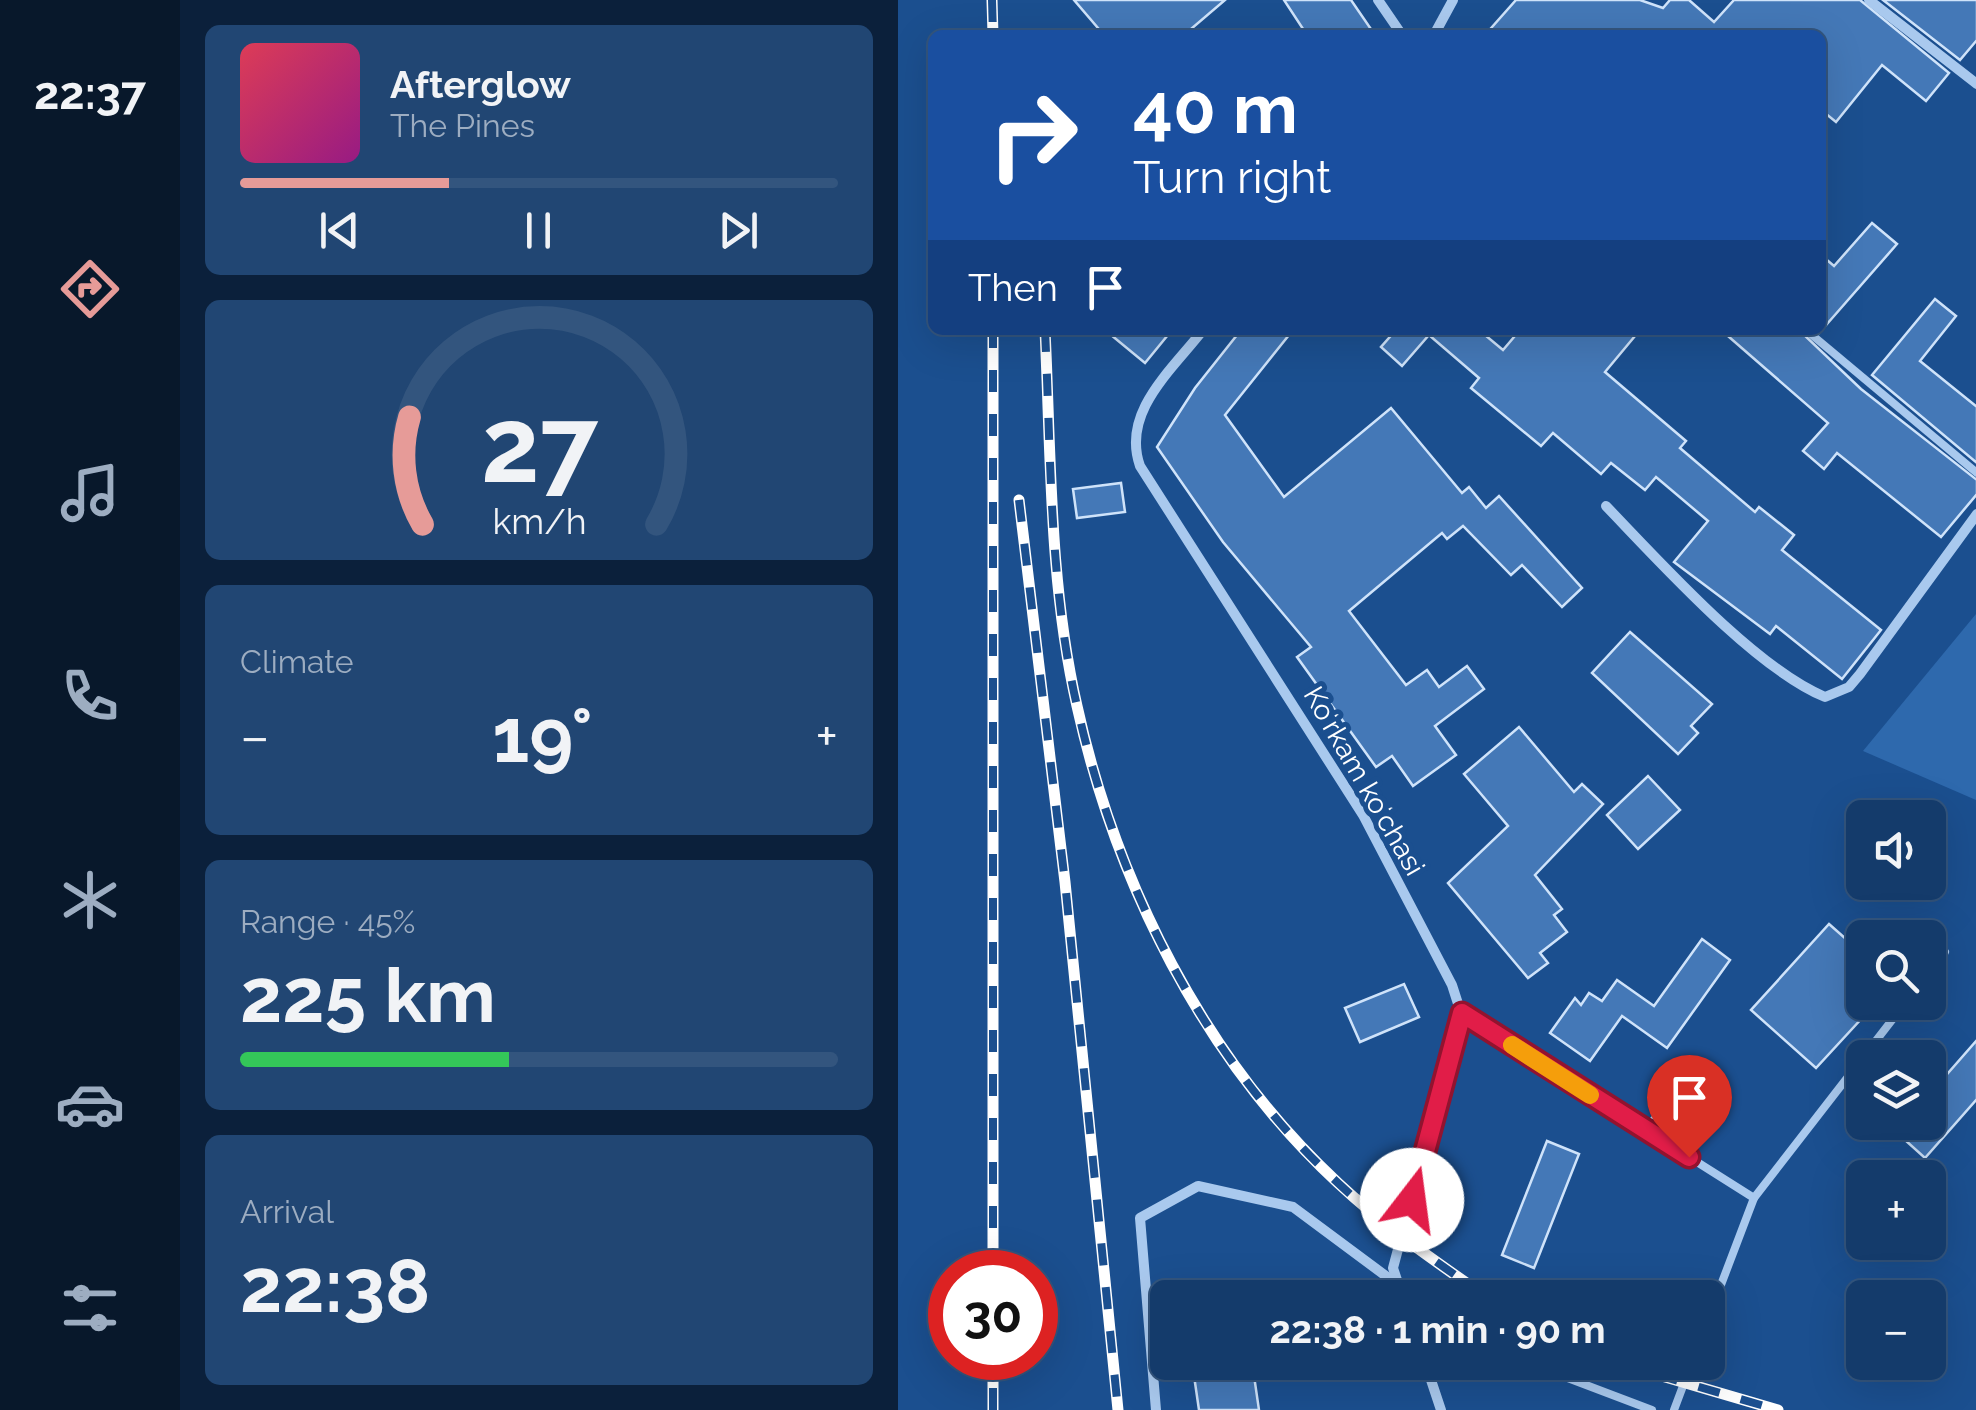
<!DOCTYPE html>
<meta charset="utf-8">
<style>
body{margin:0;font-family:Raleway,sans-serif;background:#214673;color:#f1f3f6;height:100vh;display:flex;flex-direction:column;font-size:38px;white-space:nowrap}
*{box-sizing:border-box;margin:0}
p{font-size:32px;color:#9dadc1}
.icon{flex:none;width:55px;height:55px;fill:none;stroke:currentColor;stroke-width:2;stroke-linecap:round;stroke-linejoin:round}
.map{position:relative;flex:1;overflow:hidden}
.side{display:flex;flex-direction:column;gap:25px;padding:25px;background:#0b203b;width:718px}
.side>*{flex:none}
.banner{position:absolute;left:30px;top:30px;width:898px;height:305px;border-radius:15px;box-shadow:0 10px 40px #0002,0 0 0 2px #33557e;background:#1a4fa0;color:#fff;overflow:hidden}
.buttons{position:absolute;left:948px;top:800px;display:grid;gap:20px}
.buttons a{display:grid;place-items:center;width:100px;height:100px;border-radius:15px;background:#143b6b;box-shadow:0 10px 40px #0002,0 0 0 2px #33557e;font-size:50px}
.speed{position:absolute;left:30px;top:1250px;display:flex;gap:20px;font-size:50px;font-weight:700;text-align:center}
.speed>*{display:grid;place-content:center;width:130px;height:130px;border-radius:50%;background:#143b6b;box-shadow:0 10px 40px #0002,0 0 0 2px #33557e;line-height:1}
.speed .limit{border:15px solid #d22;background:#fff;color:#111}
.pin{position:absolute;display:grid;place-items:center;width:85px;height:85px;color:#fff;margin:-102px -42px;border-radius:50% 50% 50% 0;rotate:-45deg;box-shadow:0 0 10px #0007}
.pin .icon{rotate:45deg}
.me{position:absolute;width:110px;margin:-55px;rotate:15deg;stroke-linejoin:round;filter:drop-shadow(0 0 8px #0008)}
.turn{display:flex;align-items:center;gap:35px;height:210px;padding:0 40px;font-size:45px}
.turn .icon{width:130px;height:130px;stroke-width:2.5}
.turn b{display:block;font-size:70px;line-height:85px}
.then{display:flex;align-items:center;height:95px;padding:0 40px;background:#0003;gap:20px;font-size:38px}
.big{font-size:75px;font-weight:700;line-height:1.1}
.side .tile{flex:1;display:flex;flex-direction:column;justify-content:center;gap:15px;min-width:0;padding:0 35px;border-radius:15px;background:#214673}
.side .dial{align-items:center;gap:0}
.dial svg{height:260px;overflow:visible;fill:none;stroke:#33557e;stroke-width:7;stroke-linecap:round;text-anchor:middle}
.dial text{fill:#f1f3f6;stroke:none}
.song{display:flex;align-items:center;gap:30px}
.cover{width:120px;height:120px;border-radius:15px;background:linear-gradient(135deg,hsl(350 70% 55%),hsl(310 70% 35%))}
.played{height:10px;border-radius:5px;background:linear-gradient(90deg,#e69b98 35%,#33557e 35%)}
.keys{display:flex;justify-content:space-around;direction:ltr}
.heat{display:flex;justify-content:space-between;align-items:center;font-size:55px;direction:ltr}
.charge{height:15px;border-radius:8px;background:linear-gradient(90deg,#34c759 45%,#33557e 0)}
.trip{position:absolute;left:252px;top:1280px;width:575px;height:100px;border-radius:15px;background:#143b6b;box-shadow:0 10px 40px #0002,0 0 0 2px #33557e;font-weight:700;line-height:100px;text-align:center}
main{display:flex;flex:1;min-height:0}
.menu{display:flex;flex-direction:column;width:180px;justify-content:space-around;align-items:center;background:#08182b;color:#9dadc1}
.menu .icon{width:70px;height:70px}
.menu .selected{color:#e69b98}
.menu b{font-size:45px;color:#f1f3f6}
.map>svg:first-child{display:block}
.green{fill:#2e69ad}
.building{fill:#4478b7;stroke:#cfe3fa;stroke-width:2.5}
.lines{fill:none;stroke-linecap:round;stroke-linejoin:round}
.lane{stroke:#a9c9ee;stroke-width:8}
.street{stroke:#a9c9ee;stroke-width:10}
.rail-casing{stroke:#fff;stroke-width:11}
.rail{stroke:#1b4f8f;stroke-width:8;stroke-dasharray:22;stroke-linecap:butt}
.route-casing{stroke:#92132f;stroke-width:25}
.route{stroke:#e11d48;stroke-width:18}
.slow{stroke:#f59e0b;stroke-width:18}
.labels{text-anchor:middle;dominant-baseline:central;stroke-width:10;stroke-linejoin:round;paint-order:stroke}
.street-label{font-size:28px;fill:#fff;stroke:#1b4f8f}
</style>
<main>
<nav class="menu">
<b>22:37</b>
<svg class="icon selected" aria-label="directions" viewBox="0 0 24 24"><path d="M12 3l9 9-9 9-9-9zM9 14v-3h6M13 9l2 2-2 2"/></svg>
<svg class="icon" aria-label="music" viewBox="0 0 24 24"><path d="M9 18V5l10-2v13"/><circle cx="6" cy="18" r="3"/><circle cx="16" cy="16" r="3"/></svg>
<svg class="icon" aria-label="phone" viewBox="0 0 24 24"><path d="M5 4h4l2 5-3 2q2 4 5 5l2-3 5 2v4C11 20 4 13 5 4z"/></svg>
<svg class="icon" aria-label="climate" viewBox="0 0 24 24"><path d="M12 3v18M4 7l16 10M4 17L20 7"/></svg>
<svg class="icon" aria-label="car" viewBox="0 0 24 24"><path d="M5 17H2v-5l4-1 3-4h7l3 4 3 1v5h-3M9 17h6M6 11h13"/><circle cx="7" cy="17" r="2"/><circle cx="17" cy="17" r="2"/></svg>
<svg class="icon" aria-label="filters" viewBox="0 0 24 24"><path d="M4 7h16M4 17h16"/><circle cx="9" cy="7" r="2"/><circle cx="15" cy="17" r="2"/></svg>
</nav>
<section class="side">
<div class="tile">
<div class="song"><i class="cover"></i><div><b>Afterglow</b><p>The Pines</p></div></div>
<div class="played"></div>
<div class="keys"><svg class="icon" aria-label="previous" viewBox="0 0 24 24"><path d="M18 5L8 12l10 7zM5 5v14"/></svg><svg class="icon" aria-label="pause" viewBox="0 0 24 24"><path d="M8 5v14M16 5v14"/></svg><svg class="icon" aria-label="next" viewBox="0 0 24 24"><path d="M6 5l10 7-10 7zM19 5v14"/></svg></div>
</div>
<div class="tile dial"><svg viewBox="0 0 100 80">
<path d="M14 69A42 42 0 1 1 86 69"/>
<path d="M14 69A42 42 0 0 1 10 36" stroke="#e69b98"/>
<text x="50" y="56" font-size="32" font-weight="700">27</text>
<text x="50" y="72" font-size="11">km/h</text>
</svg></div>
<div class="tile"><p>Climate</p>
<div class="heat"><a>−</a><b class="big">19°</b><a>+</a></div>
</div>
<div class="tile"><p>Range · 45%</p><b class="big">225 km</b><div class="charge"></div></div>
<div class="tile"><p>Arrival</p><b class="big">22:38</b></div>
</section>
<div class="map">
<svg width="1079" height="1410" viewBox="0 0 1079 1410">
<rect width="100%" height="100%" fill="#1b4f8f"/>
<polygon class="green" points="1078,614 1078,800 965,751"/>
<g class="building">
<polygon points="176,0 327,0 286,35 206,35"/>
<polygon points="386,0 453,0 477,35 409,35"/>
<polygon points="618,0 742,0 765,8 772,0 791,0 816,22 836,0 962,0 1051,73 1028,101 984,65 938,122 922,109 922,35 587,35"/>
<polygon points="985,0 1079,0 1079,40 1062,60"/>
<polygon points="974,223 999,244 922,332 922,254 936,266"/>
<polygon points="1037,299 1058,316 1022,361 1079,407 1079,463 974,375"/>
<polygon points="207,330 274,330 247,363"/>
<polygon points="343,330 395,330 327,415 386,497 493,408 564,493 571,487 588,508 601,496 684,588 664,607 624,565 613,575 565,526 549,539 544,533 451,611 508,685 529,670 541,687 569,666 586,689 537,726 558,755 515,786 494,756 478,767 399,657 413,647 325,542 259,447 297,388"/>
<polygon points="498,330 581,330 605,350 622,330 742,330 707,372 788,441 782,448 857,512 861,507 896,535 884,550 983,630 944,679 878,626 872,634 776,562 810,521 758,477 747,490 713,463 703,474 655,433 643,446 573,388 581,378 531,335 504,366 483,347"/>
<polygon points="823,330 901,330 963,389 1079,480 1079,494 1043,537 939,453 926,469 905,451 930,423"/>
<polygon points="223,483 227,512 179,518 175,489"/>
<polygon points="732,632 814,704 793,726 800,733 780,754 694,673"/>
<polygon points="621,727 676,792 684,784 705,804 637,875 664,909 656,915 669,932 642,953 650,963 630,978 550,883 610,826 566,774"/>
<polygon points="750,776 782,810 740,849 709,815"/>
<polygon points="931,924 965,954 965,1017 918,1068 853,1010"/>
<polygon points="804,939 832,960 769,1048 724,1016 692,1061 652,1033 677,998 683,1005 691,993 704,1001 719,980 756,1006"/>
<polygon points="506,984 521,1017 462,1042 447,1008"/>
<polygon points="1079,1040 1079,1099 1027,1158 987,1122 1030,1122 1030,1096"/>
<polygon points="771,1100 810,1116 797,1146 750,1122"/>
<polygon points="649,1141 681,1154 636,1268 604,1255"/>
<polygon points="294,1362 354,1362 361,1410 301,1410"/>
</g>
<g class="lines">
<g class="lane">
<polyline points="908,330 1079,473"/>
<polyline points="1030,974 1047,952"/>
<polyline points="563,1013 856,1198"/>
<polyline points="810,1319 856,1198 1008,1002"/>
<polyline points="659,1374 754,1410"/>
<polyline points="776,1410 794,1362"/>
</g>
<g class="street">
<polyline points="480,0 504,35"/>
<polyline points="971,0 1079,84"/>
<polyline points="536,35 555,0"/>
<path d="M305,330c-31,40 -82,82 -63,136l223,349 89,170 9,28 -68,255 10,30"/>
<path d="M708,506c54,56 149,162 219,191l24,-10 11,-13 117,-160"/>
<polyline points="527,1362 543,1410"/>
<polyline points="258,1410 242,1218 300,1186 395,1207 500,1285"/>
</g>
<defs>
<g id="rail">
<polyline points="94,0 95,35"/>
<path d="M147,330c6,124 4,254 32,376 39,177 127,353 261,477 46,43 98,79 150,115"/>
<polyline points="121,500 167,882 220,1410"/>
<polyline points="95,1272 95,330"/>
<polyline points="716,1362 880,1410"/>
<polyline points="95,1410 95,1358"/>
</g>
</defs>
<use href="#rail" class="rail-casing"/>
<use href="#rail" class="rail"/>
</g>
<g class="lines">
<defs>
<polyline id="route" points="514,1200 564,1013 791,1157"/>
</defs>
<use href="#route" class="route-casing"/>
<use href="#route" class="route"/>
<polyline class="slow" points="614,1045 692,1095"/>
</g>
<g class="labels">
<g class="street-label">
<text transform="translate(466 781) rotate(60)">Koʻrkam koʻchasi</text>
</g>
</g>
</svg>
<div class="buttons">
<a><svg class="icon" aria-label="sound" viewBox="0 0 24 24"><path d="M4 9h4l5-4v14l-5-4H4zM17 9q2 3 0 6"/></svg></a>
<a><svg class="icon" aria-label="search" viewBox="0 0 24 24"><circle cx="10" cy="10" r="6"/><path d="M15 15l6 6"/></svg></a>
<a><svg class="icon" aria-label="layers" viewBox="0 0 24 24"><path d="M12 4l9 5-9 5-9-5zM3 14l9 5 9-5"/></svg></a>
<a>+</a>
<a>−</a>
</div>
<div class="speed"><div class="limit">30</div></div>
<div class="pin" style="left:791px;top:1157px;background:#d93025"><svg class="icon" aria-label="arrive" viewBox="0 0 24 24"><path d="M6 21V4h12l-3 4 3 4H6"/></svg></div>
<svg class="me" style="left:514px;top:1200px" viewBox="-20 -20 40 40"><circle r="19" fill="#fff"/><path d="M0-13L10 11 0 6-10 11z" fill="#e11d48"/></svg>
<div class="trip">22:38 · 1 min · 90 m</div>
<div class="banner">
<div class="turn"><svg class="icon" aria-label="right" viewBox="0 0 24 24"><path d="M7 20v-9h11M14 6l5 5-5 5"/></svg><div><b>40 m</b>Turn right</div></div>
<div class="then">Then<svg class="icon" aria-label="arrive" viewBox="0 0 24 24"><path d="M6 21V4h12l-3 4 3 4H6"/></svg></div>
</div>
</div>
</main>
